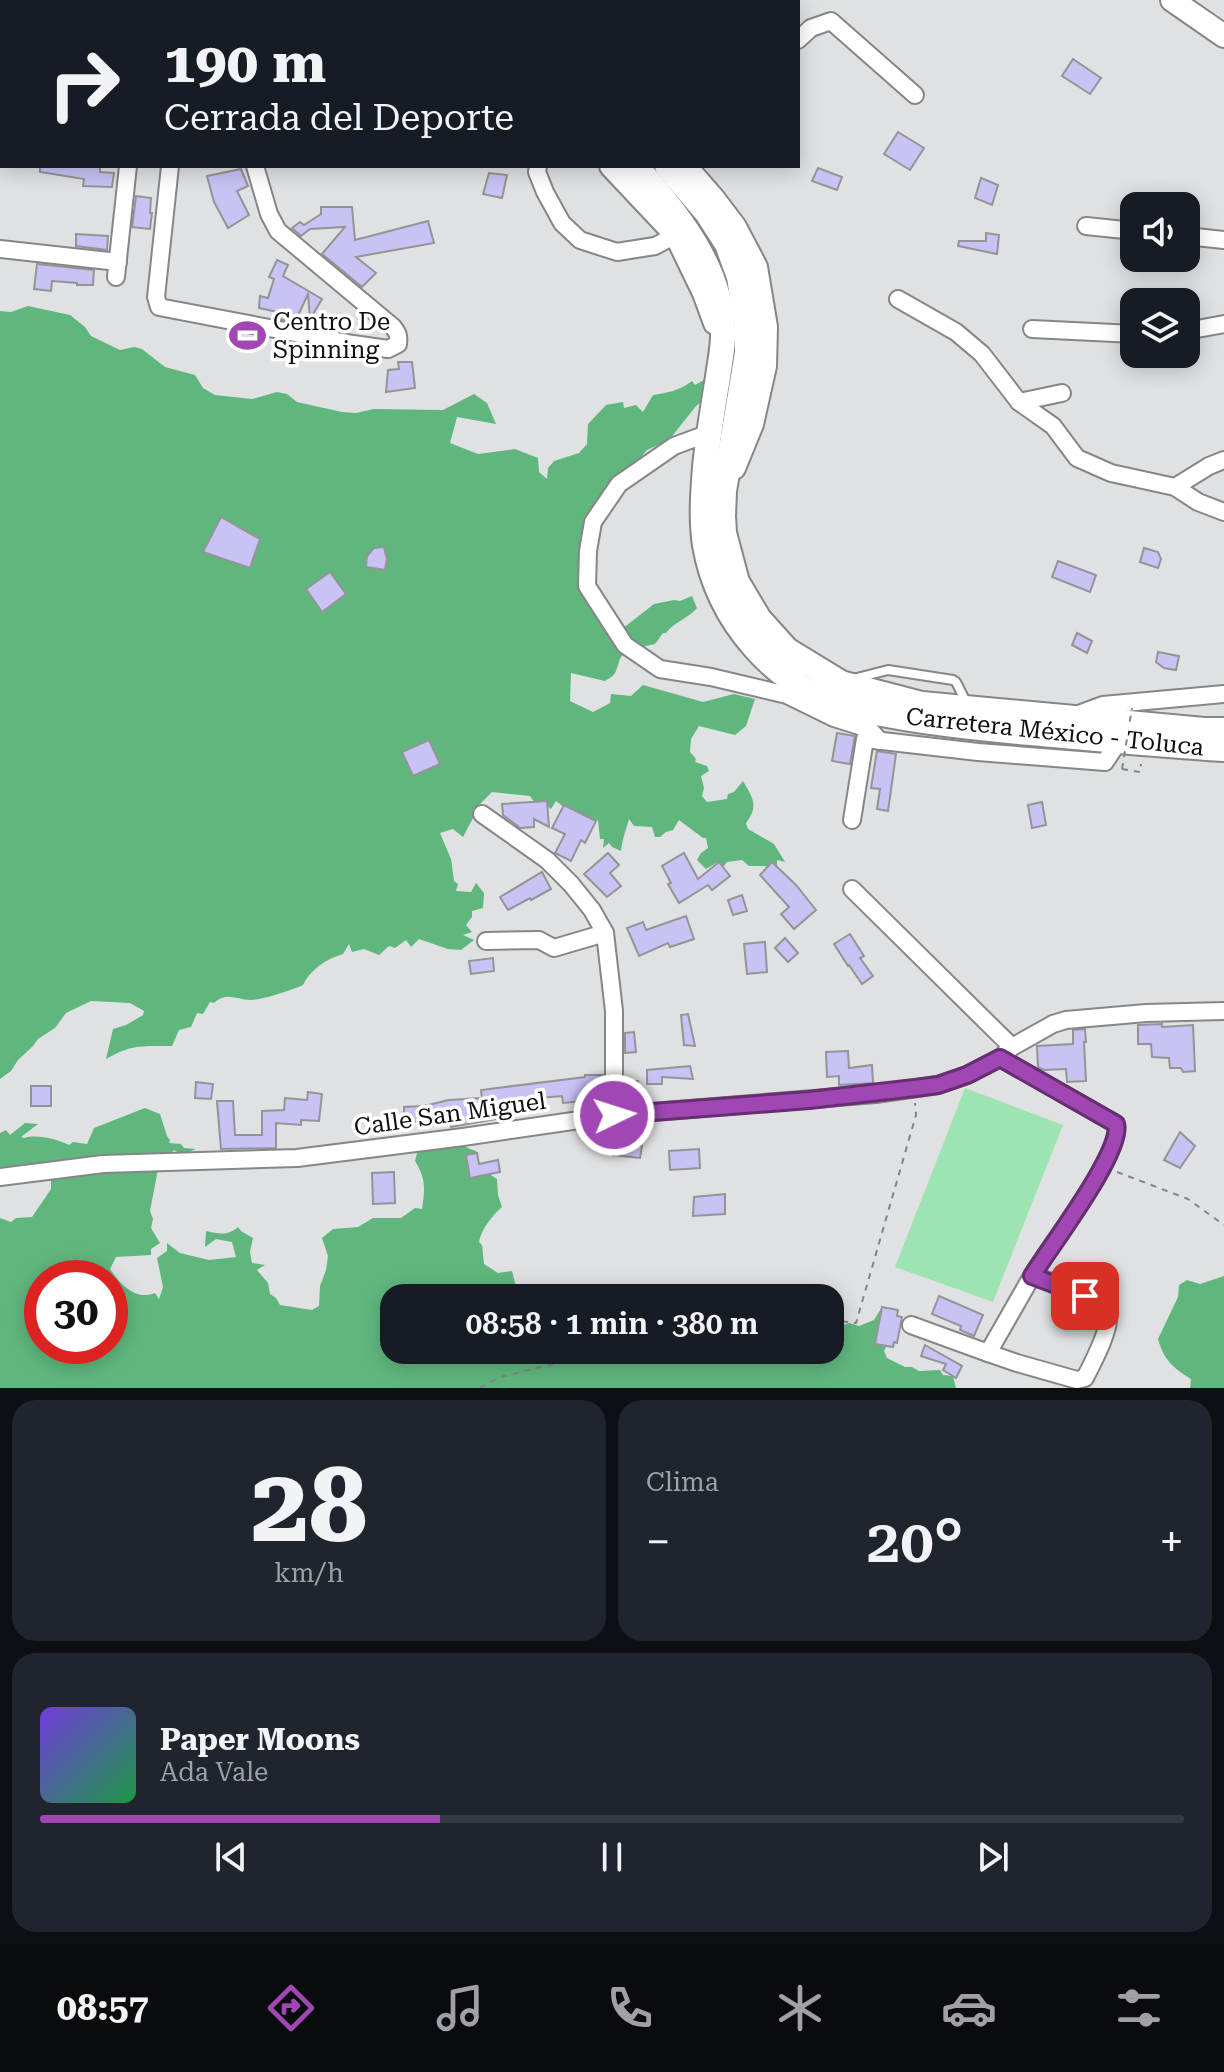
<!DOCTYPE html>
<html lang="es">
<meta charset="utf-8">
<style>
body{margin:0;font-family:"Roboto Serif",serif;background:#20242c;color:#f1f3f6;height:100vh;display:flex;flex-direction:column;font-size:30px;white-space:nowrap}
*{box-sizing:border-box;margin:0}
p{font-size:26px;color:#9ea1a6}
.icon{flex:none;width:44px;height:44px;fill:none;stroke:currentColor;stroke-width:2;stroke-linecap:round;stroke-linejoin:round}
.map{position:relative;height:1388px;overflow:hidden}
.side{display:flex;flex-direction:column;gap:12px;padding:12px;background:#0d0f14;flex:1}
.side>*{flex:none}
.top-card{position:absolute;left:0px;top:0px;width:800px;height:168px;box-shadow:0 4px 20px #0003;background:#171b24;color:#f1f3f6;overflow:hidden}
.buttons{position:absolute;left:1120px;top:192px;display:grid;gap:16px}
.buttons a{display:grid;place-items:center;width:80px;height:80px;border-radius:16px;background:#171b24;box-shadow:0 4px 20px #0003;font-size:40px}
.speed{position:absolute;left:24px;top:1260px;display:flex;gap:16px;font-size:40px;font-weight:700;text-align:center}
.speed>*{display:grid;place-content:center;width:104px;height:104px;border-radius:50%;background:#171b24;box-shadow:0 4px 20px #0003;line-height:1}
.speed .limit{border:12px solid #d22;background:#fff;color:#111}
.pin{position:absolute;display:grid;place-items:center;width:68px;height:68px;color:#fff;margin:-34px;border-radius:16px;box-shadow:0 4px 12px #0006}
.me{position:absolute;width:88px;margin:-44px;rotate:86deg;stroke-linejoin:round;filter:drop-shadow(0 0 6px #0008)}
.turn{display:flex;align-items:center;gap:28px;height:168px;padding:0 32px;font-size:36px}
.turn .icon{width:104px;height:104px;stroke-width:2.5}
.turn b{display:block;font-size:56px;line-height:68px}
.big{font-size:60px;font-weight:600;line-height:1.1}
.side .widget{flex:1;display:flex;flex-direction:column;justify-content:center;gap:12px;min-width:0;padding:0 28px;border-radius:24px;background:#20242c}
.side .dial{align-items:center;gap:0}
.dial b{font-size:104px;line-height:1}
.song{display:flex;align-items:center;gap:24px}
.cover{width:96px;height:96px;border-radius:12px;background:linear-gradient(135deg,hsl(260 70% 55%),hsl(140 70% 35%))}
.played{height:8px;border-radius:4px;background:linear-gradient(90deg,#a047b3 35%,#363941 35%)}
.keys{display:flex;justify-content:space-around;direction:ltr}
.heat{display:flex;justify-content:space-between;align-items:center;font-size:44px;direction:ltr}
.side .tiles{flex:1;display:grid;gap:12px;grid-template-columns:1fr 1fr}
.widget:last-child{grid-column:span 2}
.trip{position:absolute;left:380px;top:1284px;width:464px;height:80px;border-radius:24px;background:#171b24;box-shadow:0 4px 20px #0003;font-weight:600;line-height:80px;text-align:center}
.dock{display:flex;height:128px;justify-content:space-around;align-items:center;background:#090b0e;color:#9ea1a6}
.dock .icon{width:56px;height:56px}
.dock .active{color:#a047b3}
.dock b{font-size:36px;color:#f1f3f6}
.map>svg:first-child{display:block}
.green{fill:#9ee4b3}
.forest{fill:#60b77e;fill-rule:evenodd}
.building{fill:#c8c2f5;stroke:#949496;stroke-width:2}
.lines{fill:none;stroke-linecap:round;stroke-linejoin:round}
.primary-tunnel{stroke:#c1c2c3;stroke-width:24;stroke-dasharray:24 12;stroke-linecap:butt}
.lane-casing{stroke:#858687;stroke-width:12}
.street-casing{stroke:#858687;stroke-width:20}
.secondary-casing{stroke:#858687;stroke-width:26}
.primary-casing{stroke:#858687;stroke-width:28}
.path{stroke:#828384;stroke-width:2;stroke-dasharray:6 6;stroke-linecap:butt}
.lane{stroke:#fff;stroke-width:8}
.street{stroke:#fff;stroke-width:16}
.secondary{stroke:#fff;stroke-width:22}
.primary{stroke:#fff;stroke-width:24}
.path-bridge{stroke:#828384;stroke-width:2;stroke-dasharray:6 6;stroke-linecap:butt}
.route-casing{stroke:#682e74;stroke-width:20}
.route{stroke:#a047b3;stroke-width:14}
.labels{text-anchor:middle;dominant-baseline:central;stroke-width:7;stroke-linejoin:round;paint-order:stroke}
.poi-label{font-size:24px;fill:#0f0f10;stroke:#fff;text-anchor:start}
.street-label{font-size:24px;fill:#0f0f10;stroke:#fff}
</style>
<div class="map">
<svg width="1224" height="1388" viewBox="0 0 1224 1388">
<rect width="100%" height="100%" fill="#e0e1e3"/>
<polygon class="green" points="965,1088 1063,1125 993,1302 895,1267"/>
<g class="forest">
<path d="M28,306l42,9 15,12 6,9 29,14 14,-3 8,2 23,18 30,8 8,13 12,7 37,4 25,-7 10,2 10,8 45,10 14,1 18,-4 69,1 31,-16 13,9 9,21 -39,-7 -7,26 28,11 37,-5 23,9 1,14 8,7 1,-11 6,-7 25,-8 8,-9 1,-20 18,-19 17,-3 1,6 12,-3 7,7 10,-17c14,-2 28,-5 39,-14l3,4 9,-5 1,19 -9,7 -27,34 -22,10 -22,26 -22,46 -18,30 -6,33 12,25 16,21 15,-2 32,-25 20,-4 6,1 12,-5 5,12c-9,11 -22,13 -31,25h-3l-8,11 -9,2 -15,7 -1,-6c-4,4 -10,10 -11,15 -4,11 -2,12 -14,19l-34,-8 -1,28 23,11 17,-9 1,-9 20,2 12,-11 60,17 31,-8 21,5 -9,27 -11,9 -36,-9 -8,13 -1,13 6,7 -1,3 12,4 2,5 -8,5 3,12 -2,8 5,6 20,-3 1,-5 6,-2 9,-11c10,17 16,25 3,42l2,6 26,15 11,18 -8,-2v9l-11,6v-9h-17l-7,-6 -15,2 -3,4 -8,-3 -10,6 -9,-9 4,-7 7,-5 -2,-10h-3l-24,-18 -6,10 -7,2 -6,5h-5l-3,-10 -18,-1 -5,-7c-3,11 -7,21 -8,32l-9,-4 -3,-4 -6,5 1,-9h-4l-2,-19 -11,5 -31,-24 -5,8 -10,-8 -5,4 -6,-9 -38,-4 -11,11 -18,34 -10,-8 -13,4 11,26 3,22 4,3 -2,7 15,1 5,-9 8,10 -1,15 -11,3v6l-6,8 6,7 -9,3 11,5 -13,10 -13,-1 -29,-10 -8,8 -5,-7 -11,8 -6,-2 -10,9 -15,-6 -12,3 -3,-8 -6,10c-17,5 -33,16 -40,31 -11,5 -41,15 -52,15 -15,0 -24,-9 -37,3l-4,-1 -7,12 -6,-1 -6,14 -12,3 -7,16c-30,0 -40,-2 -66,13l7,-30 13,-4 17,-10 1,-4 -14,-8 -39,-2 -25,12 -11,15 -17,11 -5,7 -15,14 -7,11 -11,8v-768l11,1z"/>
<path d="M145,1108l15,6 7,22 3,4 -1,3 12,1 3,4 12,1 -14,6 -8,-5 -15,14 -9,47 3,8 -2,9 9,15 -9,6v6l-35,2 -6,12c10,15 25,32 45,24l4,6 4,-12 -6,-29 10,-7v-8l13,10 29,7 27,-3 -4,-15 -16,-3 -11,8 1,-16c13,3 22,5 32,-4l3,4 12,7 -3,14 2,11 13,2 -8,5 11,13 2,11 6,4 4,7 32,5 7,-4 1,-20 6,-16 2,-14 -6,-18 11,-9 25,-2 15,-9h28l14,-10 7,1c3,-21 4,-30 -7,-48l3,-12c8,-2 12,0 20,0 9,0 16,-7 26,-3 4,2 8,4 12,5l-1,5 11,16 11,7 1,16 4,12c-9,8 -21,22 -23,35l3,3 2,19 14,9 14,-2 4,16 5,3v3l6,-1 5,-6 8,-1 15,11 9,2h-170v52h436v-20l19,-7 10,3 15,-6 8,-13 4,7 6,21 -8,16 3,7 18,9h7l7,4 21,-1 3,5 10,1 3,12h-956v-170l11,4 5,-4 16,-1 19,-28v-9l6,-4 -57,-2v-41l6,-3 4,5 15,-12 13,1 -17,13 3,1c14,-4 32,1 45,7l4,-3 14,2 7,-16zM42,1278h68v68h-68z"/>
<path d="M1224,1276v112h-34l1,-9c-19,-12 -27,-19 -33,-40l20,-42 1,-12 8,-5 13,4z"/>
</g>
<g class="building">
<polygon points="1073,59 1101,78 1090,94 1062,76"/>
<polygon points="898,132 924,148 910,170 884,154"/>
<polygon points="40,166 100,166 100,172 114,173 112,187 83,186 84,179 40,172"/>
<polygon points="818,168 842,177 837,190 812,181"/>
<polygon points="241,169 248,186 237,191 249,215 228,228 214,202 207,176"/>
<polygon points="489,173 507,175 502,198 483,194"/>
<polygon points="981,178 998,185 992,205 975,198"/>
<polygon points="136,196 151,198 150,213 152,213 150,229 132,227"/>
<polygon points="321,207 352,207 355,240 428,221 434,243 356,257 376,273 362,287 322,254 345,227 310,229 301,236 292,228 300,222 304,225 321,214"/>
<polygon points="986,233 999,235 997,254 958,246 959,241 986,241"/>
<polygon points="76,234 108,236 107,250 76,246"/>
<polygon points="277,260 288,265 283,276 322,299 310,319 308,294 295,322 279,319 282,313 259,308 260,296 268,298 274,279 269,277"/>
<polygon points="37,264 94,270 93,285 77,285 77,283 52,281 51,291 34,289"/>
<polygon points="398,362 412,362 415,388 386,392 388,370 399,369"/>
<polygon points="221,517 260,539 250,568 203,552"/>
<polygon points="384,547 387,559 385,570 366,567 367,556 374,548"/>
<polygon points="1144,548 1158,552 1161,559 1158,568 1140,562"/>
<polygon points="1058,561 1096,575 1090,592 1052,577"/>
<polygon points="330,572 346,594 322,612 306,589"/>
<polygon points="1077,633 1092,641 1087,653 1072,645"/>
<polygon points="1158,652 1179,656 1176,670 1164,668 1156,662"/>
<polygon points="837,733 855,736 850,764 832,761"/>
<polygon points="429,740 440,764 413,776 402,752"/>
<polygon points="877,751 896,754 888,811 877,809 880,789 871,788"/>
<polygon points="547,801 549,827 534,819 534,827 520,828 503,815 502,804"/>
<polygon points="1042,802 1046,825 1032,828 1028,805"/>
<polygon points="564,805 596,821 585,843 581,840 571,861 555,853 565,834 552,828"/>
<polygon points="608,853 619,865 610,873 621,886 607,897 584,874"/>
<polygon points="684,853 698,879 719,862 730,876 712,890 708,885 679,903 668,884 671,883 662,866"/>
<polygon points="772,862 796,885 816,910 794,929 781,914 789,907 760,875"/>
<polygon points="542,872 551,889 531,900 530,898 508,910 500,897"/>
<polygon points="742,895 747,911 733,915 728,900"/>
<polygon points="686,916 694,939 670,947 668,943 639,956 627,928 643,922 646,930"/>
<polygon points="850,934 864,956 860,958 873,976 862,984 849,965 848,966 834,944"/>
<polygon points="785,938 798,953 788,962 775,948"/>
<polygon points="765,942 767,972 747,974 744,944"/>
<polygon points="493,958 494,971 471,974 469,961"/>
<polygon points="688,1014 695,1046 684,1045 681,1015"/>
<polygon points="1162,1024 1162,1027 1193,1025 1195,1071 1183,1072 1181,1068 1170,1068 1169,1058 1152,1057 1151,1044 1138,1044 1138,1025"/>
<polygon points="1085,1029 1086,1042 1084,1042 1086,1081 1067,1082 1066,1069 1044,1070 1038,1067 1037,1046 1073,1044 1073,1030"/>
<polygon points="634,1032 636,1052 625,1053 625,1033"/>
<polygon points="848,1051 849,1068 872,1065 873,1083 839,1085 839,1076 827,1077 826,1052"/>
<polygon points="690,1066 693,1079 662,1077 662,1084 647,1084 647,1070"/>
<polygon points="585,1075 603,1075 603,1102 584,1102 584,1101 563,1103 562,1096 538,1098 539,1106 501,1112 502,1118 451,1127 450,1122 430,1126 429,1121 404,1122 404,1107 424,1106 449,1100 482,1098 481,1090 585,1077"/>
<polygon points="625,1081 638,1081 640,1100 625,1103"/>
<polygon points="196,1082 213,1084 211,1099 195,1098"/>
<rect x="31" y="1086" width="20" height="20"/>
<polygon points="308,1092 322,1094 319,1121 301,1120 301,1125 276,1123 276,1148 221,1149 217,1101 233,1101 235,1135 262,1135 262,1111 284,1110 285,1098 307,1100"/>
<polygon points="610,1132 633,1134 632,1145 642,1146 640,1158 613,1155 613,1152 607,1151"/>
<polygon points="1180,1132 1195,1146 1180,1168 1164,1160"/>
<polygon points="699,1149 700,1168 670,1170 669,1151"/>
<polygon points="477,1153 479,1164 498,1160 500,1172 470,1178 466,1155"/>
<polygon points="394,1172 395,1203 373,1204 372,1173"/>
<polygon points="725,1194 725,1214 693,1216 694,1197"/>
<polygon points="939,1296 983,1315 974,1336 960,1330 961,1326 932,1314"/>
<polygon points="882,1307 898,1310 897,1316 902,1317 897,1343 894,1342 893,1347 875,1344"/>
<polygon points="925,1345 962,1366 956,1378 943,1370 946,1364 921,1356"/>
</g>
<g class="lines">
<g class="primary-tunnel">
<polyline points="485,0 487,2"/>
<polyline points="509,0 511,2"/>
</g>
<defs>
<polyline id="lane" points="853,679 888,670 953,680 956,682 967,704"/>
<g id="street">
<polyline points="235,0 239,2"/>
<polyline points="779,0 780,2"/>
<polyline points="117,2 127,0"/>
<polyline points="0,21 2,21"/>
<polyline points="798,40 811,28 831,21 915,95"/>
<path d="M170,166l-14,131 3,10 194,37 35,5 10,-5c1,-8 0,-11 -5,-17l-115,-96 -9,-17 -14,-48"/>
<polyline points="538,166 537,172 545,192 562,223 580,240 617,252 655,246 676,235"/>
<polyline points="1086,226 1134,231"/>
<polyline points="1186,236 1224,240"/>
<polyline points="0,249 118,262"/>
<polyline points="116,277 128,166"/>
<polyline points="898,299 956,332 982,354 1019,402 1053,426 1077,458 1111,473 1175,487 1198,502 1224,512"/>
<polyline points="1032,329 1134,334"/>
<polyline points="1186,331 1224,324"/>
<polyline points="1019,402 1062,393"/>
<polyline points="709,433 674,446 619,484 593,522 588,551 587,586 625,645 660,669 711,677 787,695 834,718 869,729 880,741"/>
<polyline points="1175,487 1209,466 1224,460"/>
<polyline points="1076,715 1103,705 1224,694"/>
<polyline points="482,814 547,860 571,884 592,910 605,933 614,1011 614,1115"/>
<polyline points="852,820 865,739 978,752 1105,762 1119,741"/>
<polyline points="852,889 1012,1047"/>
<polyline points="486,941 539,940 554,948 605,933"/>
<polyline points="0,1177 103,1164 297,1158 463,1137 614,1115 876,1094 938,1085 967,1075 1000,1058 1012,1047 1053,1024 1066,1020 1146,1013 1224,1011"/>
<polyline points="911,1325 988,1353 1032,1276"/>
<path d="M988,1353l29,10 60,17 8,-2c7,-14 26,-49 23,-64 -4,-17 -59,-33 -76,-38 17,-29 92,-125 84,-152l-116,-66"/>
</g>
<g id="secondary">
<polyline points="462,0 464,2"/>
<polyline points="536,0 538,2"/>
<polyline points="1172,0 1224,36"/>
<polyline points="611,166 676,235 704,293 715,323"/>
<polyline points="685,166 713,198 735,227 756,267 766,327 765,366 752,424 734,468"/>
</g>
<g id="primary">
<path d="M636,166c40,47 84,98 87,163 1,16 -3,32 -5,48 -5,30 -10,60 -13,90 -2,26 -4,52 0,78 13,76 71,143 146,163 13,4 28,5 42,8 42,8 83,12 126,16 68,6 136,13 205,17"/>
<polyline points="667,166 707,213 727,244 739,277 747,327 747,353 724,491 723,516 724,533 737,582 759,619 787,650 841,683 922,704 1204,730 1224,730"/>
</g>
</defs>
<use href="#lane" class="lane-casing"/>
<use href="#street" class="street-casing"/>
<use href="#secondary" class="secondary-casing"/>
<use href="#primary" class="primary-casing"/>
<g class="path">
<polyline points="1122,769 1140,772 1141,764"/>
<polyline points="1117,1172 1188,1199 1224,1225"/>
<polyline points="830,1320 856,1323 916,1115 915,1103"/>
<polyline points="480,1388 500,1377 557,1363 599,1362 643,1350"/>
</g>
<use href="#lane" class="lane"/>
<use href="#street" class="street"/>
<use href="#secondary" class="secondary"/>
<use href="#primary" class="primary"/>
<polyline class="path-bridge" points="1122,769 1132,708"/>
</g>
<g class="lines">
<defs>
<path id="route" d="M614,1115l195,-15 106,-12 23,-3 29,-10 33,-17 116,66c8,26 -67,124 -84,152l53,20"/>
</defs>
<use href="#route" class="route-casing"/>
<use href="#route" class="route"/>
</g>
<defs>
<symbol id="stadium-bare" viewBox="-9 -9 18 18"><path d="M0-5a6.5 5 0 1 0 0 10a6.5 5 0 1 0 0-10ZM-3.5-1.8h7v3.6h-7Z" fill="#a047b3" stroke="#fff" stroke-width="2.5" paint-order="stroke"/></symbol>
</defs>
<g fill-rule="evenodd">
<use href="#stadium-bare" x="222" y="310" width="51" height="51"/>
</g>
<g class="labels">
<g class="poi-label">
<text x="273" y="322">Centro De<tspan x="273" dy="28">Spinning</tspan></text>
</g>
<g class="street-label">
<text transform="translate(1055 732) rotate(6)">Carretera México - Toluca</text>
<text transform="translate(450 1114) rotate(-8)">Calle San Miguel</text>
</g>
</g>
</svg>
<div class="buttons">
<a><svg class="icon" aria-label="sound" viewBox="0 0 24 24"><path d="M4 9h4l5-4v14l-5-4H4zM17 9q2 3 0 6"/></svg></a>
<a><svg class="icon" aria-label="layers" viewBox="0 0 24 24"><path d="M12 4l9 5-9 5-9-5zM3 14l9 5 9-5"/></svg></a>
</div>
<div class="speed"><div class="limit">30</div></div>
<div class="pin" style="left:1085px;top:1296px;background:#d93025"><svg class="icon" aria-label="arrive" viewBox="0 0 24 24"><path d="M6 21V4h12l-3 4 3 4H6"/></svg></div>
<svg class="me" style="left:614px;top:1115px" viewBox="-20 -20 40 40"><circle r="17" fill="#a047b3" stroke="#fff" stroke-width="3"/><path d="M0-11L8 9 0 5-8 9z" fill="#fff"/></svg>
<div class="trip">08:58 · 1 min · 380 m</div>
<div class="top-card">
<div class="turn"><svg class="icon" aria-label="right" viewBox="0 0 24 24"><path d="M7 20v-9h11M14 6l5 5-5 5"/></svg><div><b>190 m</b>Cerrada del Deporte</div></div>
</div>
</div>
<section class="side">
<div class="tiles">
<div class="widget dial"><b>28</b><p>km/h</p></div>
<div class="widget"><p>Clima</p>
<div class="heat"><a>−</a><b class="big">20°</b><a>+</a></div>
</div>
<div class="widget">
<div class="song"><i class="cover"></i><div><b>Paper Moons</b><p>Ada Vale</p></div></div>
<div class="played"></div>
<div class="keys"><svg class="icon" aria-label="previous" viewBox="0 0 24 24"><path d="M18 5L8 12l10 7zM5 5v14"/></svg><svg class="icon" aria-label="pause" viewBox="0 0 24 24"><path d="M8 5v14M16 5v14"/></svg><svg class="icon" aria-label="next" viewBox="0 0 24 24"><path d="M6 5l10 7-10 7zM19 5v14"/></svg></div>
</div>
</div>
</section>
<nav class="dock">
<b>08:57</b>
<svg class="icon active" aria-label="directions" viewBox="0 0 24 24"><path d="M12 3l9 9-9 9-9-9zM9 14v-3h6M13 9l2 2-2 2"/></svg>
<svg class="icon" aria-label="music" viewBox="0 0 24 24"><path d="M9 18V5l10-2v13"/><circle cx="6" cy="18" r="3"/><circle cx="16" cy="16" r="3"/></svg>
<svg class="icon" aria-label="phone" viewBox="0 0 24 24"><path d="M5 4h4l2 5-3 2q2 4 5 5l2-3 5 2v4C11 20 4 13 5 4z"/></svg>
<svg class="icon" aria-label="climate" viewBox="0 0 24 24"><path d="M12 3v18M4 7l16 10M4 17L20 7"/></svg>
<svg class="icon" aria-label="car" viewBox="0 0 24 24"><path d="M5 17H2v-5l4-1 3-4h7l3 4 3 1v5h-3M9 17h6M6 11h13"/><circle cx="7" cy="17" r="2"/><circle cx="17" cy="17" r="2"/></svg>
<svg class="icon" aria-label="filters" viewBox="0 0 24 24"><path d="M4 7h16M4 17h16"/><circle cx="9" cy="7" r="2"/><circle cx="15" cy="17" r="2"/></svg>
</nav>
